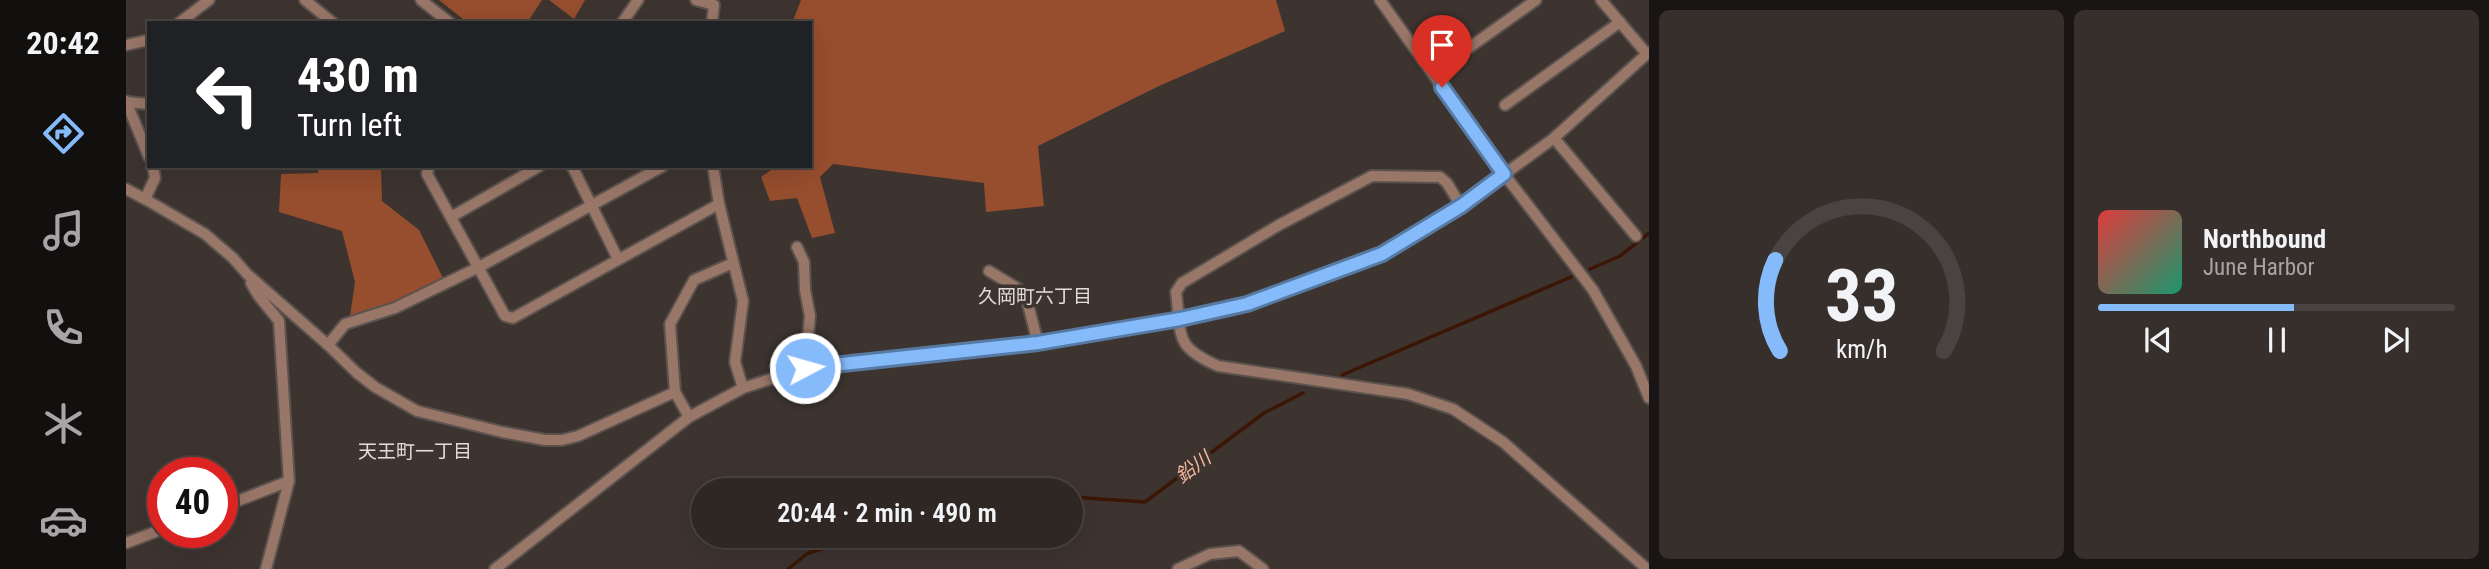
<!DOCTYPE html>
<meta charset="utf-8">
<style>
body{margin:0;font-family:"Roboto Condensed","Noto Sans JP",sans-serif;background:#362f2c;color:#f1f3f6;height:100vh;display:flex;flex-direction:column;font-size:26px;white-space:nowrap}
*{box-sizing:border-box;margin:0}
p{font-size:23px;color:#a7a5a6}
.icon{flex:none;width:38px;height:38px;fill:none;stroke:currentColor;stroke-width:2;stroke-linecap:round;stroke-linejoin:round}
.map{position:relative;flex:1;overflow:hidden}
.sheet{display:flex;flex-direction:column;gap:10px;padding:10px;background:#191514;width:840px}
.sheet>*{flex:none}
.hud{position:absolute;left:21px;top:21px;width:665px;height:147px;border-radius:0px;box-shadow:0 7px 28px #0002,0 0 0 2px #494441;background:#202124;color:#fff;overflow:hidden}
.speed{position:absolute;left:21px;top:457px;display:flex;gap:14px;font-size:35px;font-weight:700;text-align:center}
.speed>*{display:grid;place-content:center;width:91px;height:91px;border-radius:50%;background:#2e2724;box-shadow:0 7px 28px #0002,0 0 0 2px #494441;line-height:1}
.speed .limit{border:10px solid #d22;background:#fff;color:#111}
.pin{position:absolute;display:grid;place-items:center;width:60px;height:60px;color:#fff;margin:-72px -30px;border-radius:50% 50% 50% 0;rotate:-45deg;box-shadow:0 0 7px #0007}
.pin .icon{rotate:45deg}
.me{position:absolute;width:77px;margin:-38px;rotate:84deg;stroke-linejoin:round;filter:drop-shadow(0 0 5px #0008)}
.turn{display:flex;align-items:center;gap:24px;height:147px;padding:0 35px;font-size:32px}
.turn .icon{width:91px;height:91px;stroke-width:2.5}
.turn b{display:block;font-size:49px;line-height:60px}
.sheet .widget{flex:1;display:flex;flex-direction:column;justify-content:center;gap:10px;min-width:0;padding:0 24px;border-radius:10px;background:#362f2c}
.sheet .dial{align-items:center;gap:0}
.dial svg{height:182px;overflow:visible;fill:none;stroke:#494441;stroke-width:7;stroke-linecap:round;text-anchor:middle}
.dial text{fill:#f1f3f6;stroke:none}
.song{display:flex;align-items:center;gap:21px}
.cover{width:84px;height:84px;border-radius:10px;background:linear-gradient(135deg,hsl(0 70% 55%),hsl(160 70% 35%))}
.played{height:7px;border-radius:4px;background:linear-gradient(90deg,#86bbfb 55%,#494441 55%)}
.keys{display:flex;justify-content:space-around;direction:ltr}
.sheet .tiles{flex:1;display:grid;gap:10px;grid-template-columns:repeat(2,1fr)}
.trip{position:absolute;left:565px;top:478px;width:392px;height:70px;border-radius:35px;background:#2e2724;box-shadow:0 7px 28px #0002,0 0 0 2px #494441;font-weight:600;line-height:70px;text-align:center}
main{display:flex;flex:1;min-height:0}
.dock{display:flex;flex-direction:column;width:126px;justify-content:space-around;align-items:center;background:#12100e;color:#a7a5a6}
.dock .icon{width:49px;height:49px}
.dock .selected{color:#86bbfb}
.dock b{font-size:32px;color:#f1f3f6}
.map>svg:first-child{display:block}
.forest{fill:#964e2e}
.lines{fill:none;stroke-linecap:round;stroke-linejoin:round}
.stream{stroke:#3b1605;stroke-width:3.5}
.minor-casing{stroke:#5b524e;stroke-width:14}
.minor{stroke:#987668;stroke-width:10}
.route-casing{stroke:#577aa3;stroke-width:18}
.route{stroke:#86bbfb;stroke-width:12}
.labels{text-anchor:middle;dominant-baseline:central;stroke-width:7;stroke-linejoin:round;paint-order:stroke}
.neighbourhood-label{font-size:19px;fill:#e1dbd9;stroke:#3d3430}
.water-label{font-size:19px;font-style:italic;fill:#f7b89e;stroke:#3d3430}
</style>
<main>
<nav class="dock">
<b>20:42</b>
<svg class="icon selected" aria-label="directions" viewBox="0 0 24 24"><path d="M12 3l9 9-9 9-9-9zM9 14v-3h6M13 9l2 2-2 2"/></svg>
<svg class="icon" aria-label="music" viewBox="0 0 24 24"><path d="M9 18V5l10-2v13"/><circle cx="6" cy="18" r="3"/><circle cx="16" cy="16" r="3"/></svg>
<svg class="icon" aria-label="phone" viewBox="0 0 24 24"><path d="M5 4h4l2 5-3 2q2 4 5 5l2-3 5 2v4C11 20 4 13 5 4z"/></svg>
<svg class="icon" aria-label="climate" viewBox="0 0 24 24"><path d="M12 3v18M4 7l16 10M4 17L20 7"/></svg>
<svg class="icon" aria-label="car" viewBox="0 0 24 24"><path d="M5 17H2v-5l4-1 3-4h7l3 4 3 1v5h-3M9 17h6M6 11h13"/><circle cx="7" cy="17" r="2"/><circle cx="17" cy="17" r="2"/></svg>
</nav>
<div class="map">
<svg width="1523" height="569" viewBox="0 0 1523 569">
<rect width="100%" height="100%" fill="#3d3430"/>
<g class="forest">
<polygon points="313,0 416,0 401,23 342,23"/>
<polygon points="423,0 459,0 448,19"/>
<polygon points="675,0 1150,0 1159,31 1033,86 912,146 918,206 860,212 858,183 707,164 694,177 709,233 686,238 671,198 644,201 635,177 651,166 684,166 684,23 666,23"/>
<polygon points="193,166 255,166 256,201 293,230 318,280 266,307 224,317 229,282 216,231 153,212 155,174 192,173"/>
</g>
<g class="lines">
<g class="stream">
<polyline points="1464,269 1494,256 1523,233"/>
<polyline points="1216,375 1445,277"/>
<polyline points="945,497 1019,502 1138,413 1177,393"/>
<polyline points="662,569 682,553 738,536"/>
</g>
<defs>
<g id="minor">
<polyline points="179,0 207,23"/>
<polyline points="295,0 324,23"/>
<polyline points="570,0 588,5 586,23"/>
<polyline points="1254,0 1378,174 1467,290 1510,366 1523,398"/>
<polyline points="1475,0 1521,54"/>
<polyline points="53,23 83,0"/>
<polyline points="496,23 512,0"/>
<polyline points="0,45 23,40"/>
<polyline points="1344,47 1410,0"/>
<polyline points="0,101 23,157"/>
<polyline points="0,102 23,104"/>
<polyline points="1379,105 1494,22"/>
<polyline points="1428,138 1510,236"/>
<polyline points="27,166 29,178 19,199 79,234 107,258 121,274 202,345 231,373 249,387 291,411 376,432 419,440 436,440 452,436 549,392 563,417"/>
<polyline points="303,166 301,174 379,316 387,318 593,204"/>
<polyline points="446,166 492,259"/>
<polyline points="587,166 593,204 617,301 609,362 617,388"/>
<polyline points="0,189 19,199"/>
<path d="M1335,206l-14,-23 -7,-6 -68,-1 -93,49 -97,58 -6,9c6,44 -3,54 42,74l190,28 45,15 50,33 144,127"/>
<polyline points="325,217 414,166"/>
<polyline points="671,247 678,262 679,290 684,316 679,368"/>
<polyline points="863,271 899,293 912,343"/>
<polyline points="125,283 132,295 153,321 163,481 140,569"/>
<polyline points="202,345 219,324 269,308 353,267 537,166"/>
<polyline points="549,392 544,324 568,280 607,263"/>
<polyline points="96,507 163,481"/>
<polyline points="0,543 37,529"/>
<polyline points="369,569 563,417 617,388 679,368 912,343 1054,319 1121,304 1256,254 1335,206 1428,138 1523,52"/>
<polyline points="1052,569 1084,554 1113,551 1137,569"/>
</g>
</defs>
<use href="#minor" class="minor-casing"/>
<use href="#minor" class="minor"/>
</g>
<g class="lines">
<defs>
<polyline id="route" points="679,368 912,343 1054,319 1121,304 1256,254 1335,206 1378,174 1316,87"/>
</defs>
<use href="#route" class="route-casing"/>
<use href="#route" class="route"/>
</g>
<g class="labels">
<g class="neighbourhood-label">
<text x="909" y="296">久岡町六丁目</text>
<text x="289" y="451">天王町一丁目</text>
</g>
<g class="water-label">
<text transform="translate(1067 467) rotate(-37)">鉛川</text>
</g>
</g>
</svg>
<div class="speed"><div class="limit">40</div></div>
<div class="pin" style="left:1316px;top:87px;background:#d93025"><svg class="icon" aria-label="arrive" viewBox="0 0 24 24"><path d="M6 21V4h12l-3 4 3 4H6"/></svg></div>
<svg class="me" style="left:679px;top:368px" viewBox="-20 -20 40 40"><circle r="17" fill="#86bbfb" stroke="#fff" stroke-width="3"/><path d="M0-11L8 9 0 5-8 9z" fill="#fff"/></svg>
<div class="trip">20:44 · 2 min · 490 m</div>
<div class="hud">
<div class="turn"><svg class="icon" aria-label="left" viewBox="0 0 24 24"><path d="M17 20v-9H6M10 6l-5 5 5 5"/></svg><div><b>430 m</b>Turn left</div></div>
</div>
</div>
<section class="sheet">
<div class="tiles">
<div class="widget dial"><svg viewBox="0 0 100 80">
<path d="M14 69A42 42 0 1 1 86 69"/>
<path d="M14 69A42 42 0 0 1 12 29" stroke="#86bbfb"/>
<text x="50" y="56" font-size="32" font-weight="700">33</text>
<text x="50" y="72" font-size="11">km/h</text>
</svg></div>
<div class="widget">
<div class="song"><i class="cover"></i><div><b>Northbound</b><p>June Harbor</p></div></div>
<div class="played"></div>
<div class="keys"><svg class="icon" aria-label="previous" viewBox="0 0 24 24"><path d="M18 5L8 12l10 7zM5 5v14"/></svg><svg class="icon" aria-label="pause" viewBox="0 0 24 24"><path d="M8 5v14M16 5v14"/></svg><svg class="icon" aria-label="next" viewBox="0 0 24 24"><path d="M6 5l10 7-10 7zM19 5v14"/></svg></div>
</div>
</div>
</section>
</main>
